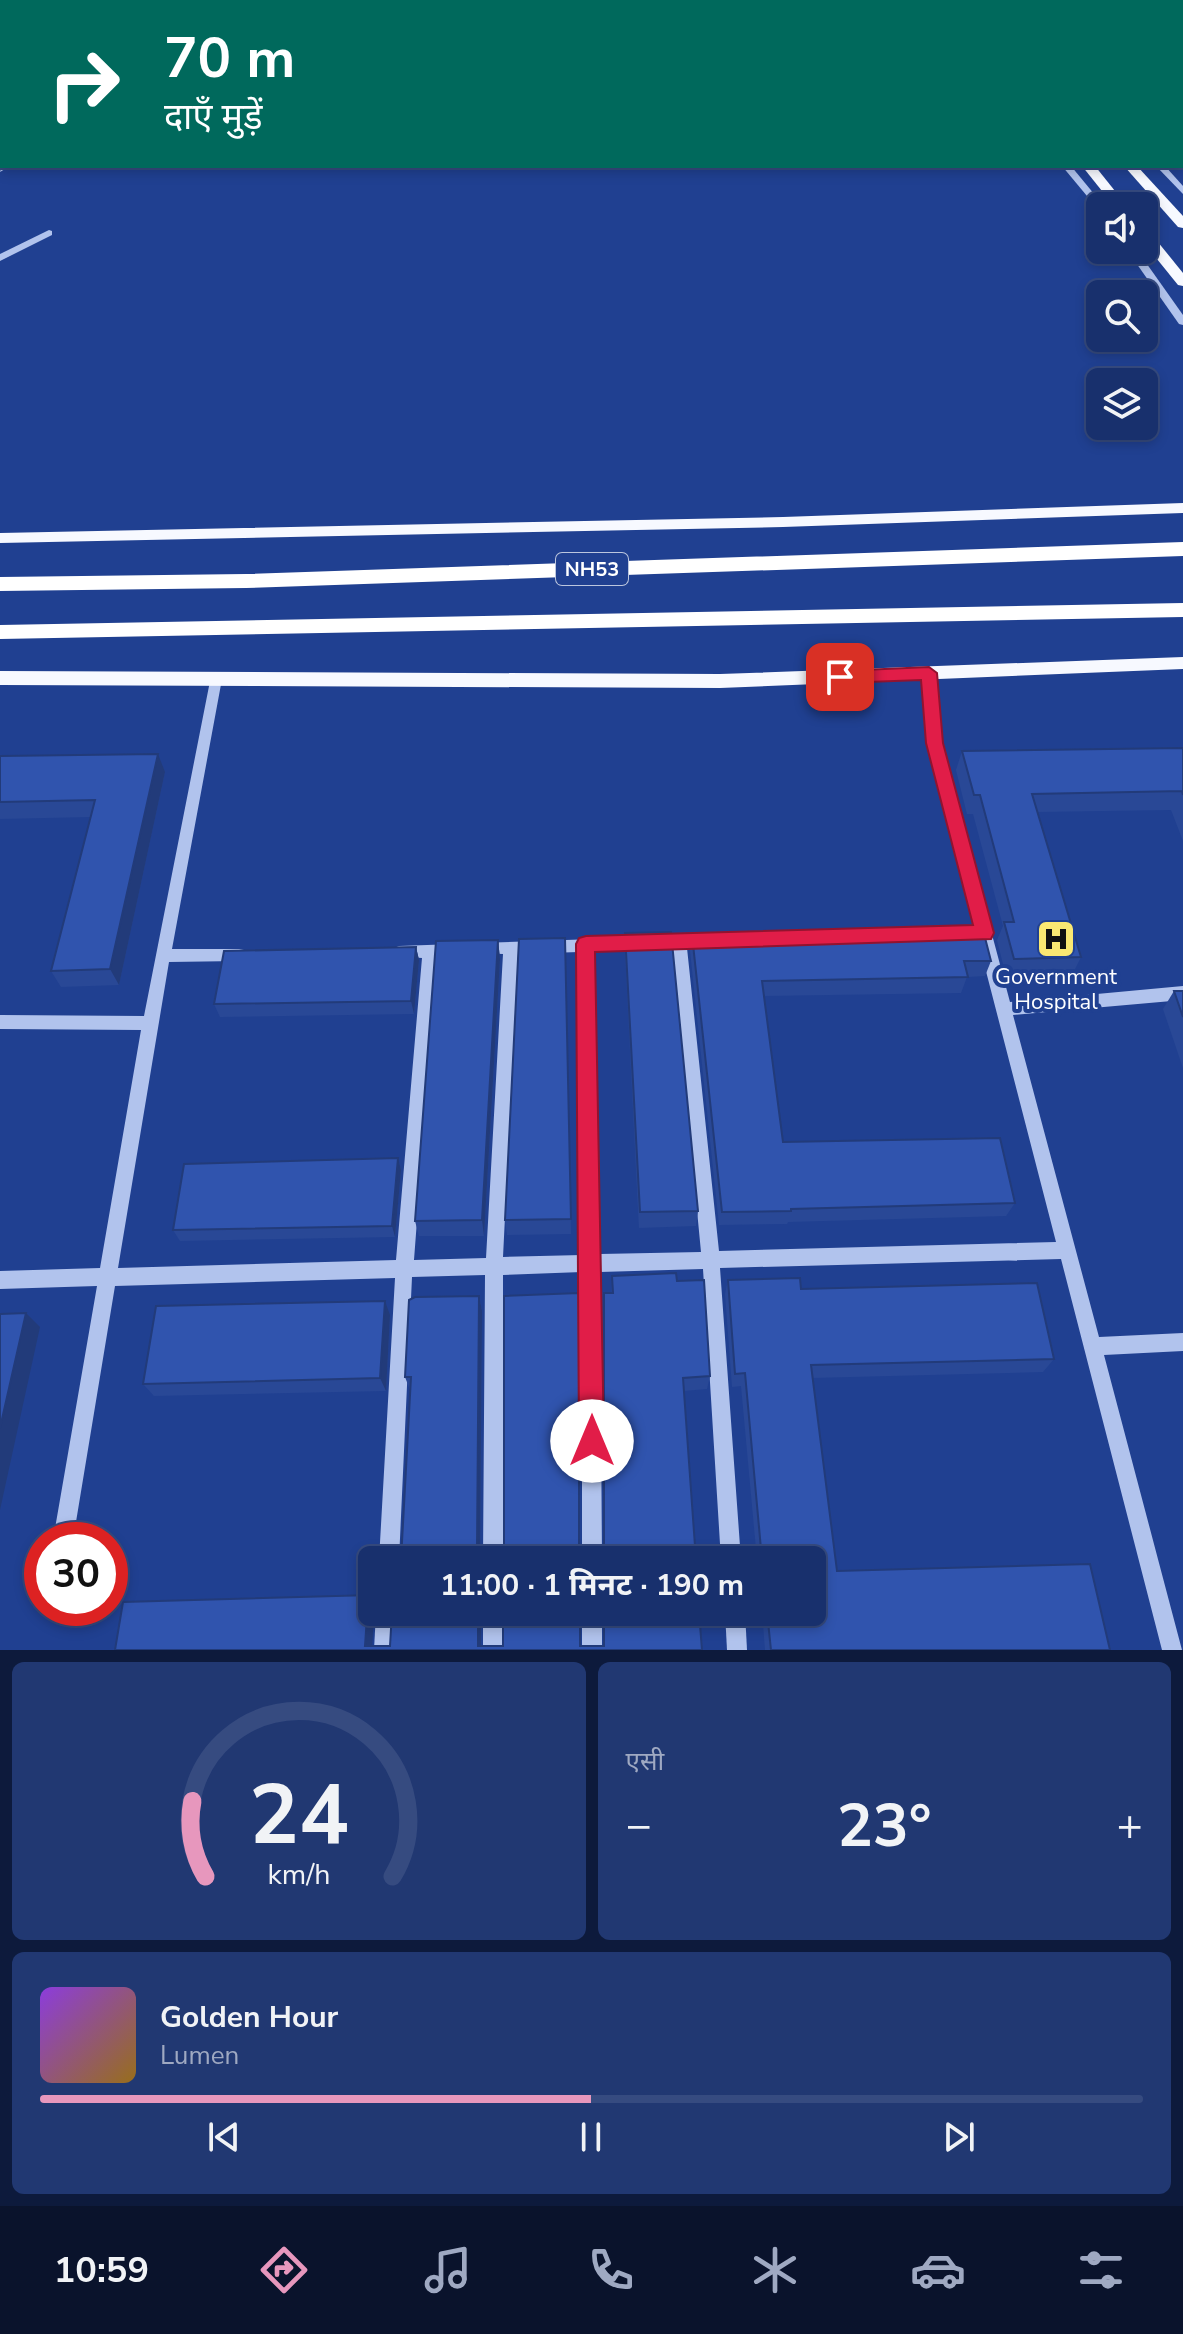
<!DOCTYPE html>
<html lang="hi">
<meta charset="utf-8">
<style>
body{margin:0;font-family:"Nunito Sans","Noto Sans Devanagari",sans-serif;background:#213872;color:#f1f3f6;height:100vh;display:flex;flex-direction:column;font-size:30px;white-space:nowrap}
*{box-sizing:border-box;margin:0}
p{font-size:26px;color:#9fa9c2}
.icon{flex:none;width:44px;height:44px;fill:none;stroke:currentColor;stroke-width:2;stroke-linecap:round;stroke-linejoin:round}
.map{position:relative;height:1650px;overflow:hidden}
.details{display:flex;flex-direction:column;gap:12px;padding:12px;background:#0d1a3c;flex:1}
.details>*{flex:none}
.hud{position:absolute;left:0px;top:0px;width:1184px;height:168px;box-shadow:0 4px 12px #0003,0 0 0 2px #364b80;background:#00695c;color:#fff;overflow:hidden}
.controls{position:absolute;left:1086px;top:192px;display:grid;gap:16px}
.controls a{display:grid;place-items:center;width:72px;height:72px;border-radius:12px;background:#18306d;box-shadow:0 4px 12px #0003,0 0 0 2px #364b80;font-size:40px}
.speed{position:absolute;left:24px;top:1522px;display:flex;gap:16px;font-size:40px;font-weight:700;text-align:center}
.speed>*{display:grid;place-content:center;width:104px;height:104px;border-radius:50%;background:#18306d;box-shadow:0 4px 12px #0003,0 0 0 2px #364b80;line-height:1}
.speed .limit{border:12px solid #d22;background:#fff;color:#111}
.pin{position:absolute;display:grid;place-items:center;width:68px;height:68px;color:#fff;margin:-34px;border-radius:16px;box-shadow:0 4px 12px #0006}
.me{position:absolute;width:88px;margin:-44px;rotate:0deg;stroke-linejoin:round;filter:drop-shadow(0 0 6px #0008)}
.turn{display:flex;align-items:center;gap:28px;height:168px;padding:0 32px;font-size:36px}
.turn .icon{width:104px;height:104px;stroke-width:2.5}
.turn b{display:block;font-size:56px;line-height:68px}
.big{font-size:60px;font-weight:700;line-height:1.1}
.details .card{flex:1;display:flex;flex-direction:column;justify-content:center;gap:12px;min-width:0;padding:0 28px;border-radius:12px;background:#213872}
.details .dial{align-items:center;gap:0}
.dial svg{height:208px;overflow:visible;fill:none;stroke:#364b80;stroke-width:7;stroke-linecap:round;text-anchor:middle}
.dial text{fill:#f1f3f6;stroke:none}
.song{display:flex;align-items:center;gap:24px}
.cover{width:96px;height:96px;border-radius:12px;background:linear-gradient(135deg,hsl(270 70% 55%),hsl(40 70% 35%))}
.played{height:8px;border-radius:4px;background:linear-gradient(90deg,#e797bd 50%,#364b80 50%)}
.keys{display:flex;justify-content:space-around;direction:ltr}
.heat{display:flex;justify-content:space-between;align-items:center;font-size:44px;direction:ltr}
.details .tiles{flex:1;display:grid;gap:12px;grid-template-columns:1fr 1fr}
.card:last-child{grid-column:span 2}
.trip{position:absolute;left:358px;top:1546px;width:468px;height:80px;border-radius:12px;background:#18306d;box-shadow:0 4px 12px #0003,0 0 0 2px #364b80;font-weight:700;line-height:80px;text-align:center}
.dock{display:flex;height:128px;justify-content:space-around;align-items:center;background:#0a132c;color:#9fa9c2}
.dock .icon{width:56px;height:56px}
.dock .current{color:#e797bd}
.dock b{font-size:36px;color:#f1f3f6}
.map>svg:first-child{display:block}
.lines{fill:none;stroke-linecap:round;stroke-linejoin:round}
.minor{fill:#b1c3ed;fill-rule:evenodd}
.major{fill:#f7f9ff;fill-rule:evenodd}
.highway{fill:#fff;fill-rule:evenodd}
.wall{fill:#294896}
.shaded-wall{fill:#223b7a}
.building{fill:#3054ae;stroke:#223b7a;stroke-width:2}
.route{fill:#e11d48;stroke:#92132f;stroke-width:2}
.labels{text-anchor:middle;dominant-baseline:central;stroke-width:8;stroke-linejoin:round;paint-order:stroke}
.shield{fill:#204091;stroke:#bcc6de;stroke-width:2}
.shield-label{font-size:20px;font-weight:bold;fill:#fff}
.poi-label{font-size:22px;fill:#fff;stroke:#204091}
</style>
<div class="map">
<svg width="1183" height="1650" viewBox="0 0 1183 1650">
<rect width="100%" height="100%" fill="#204091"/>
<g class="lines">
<g class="minor">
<polygon points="16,0 38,0 41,2 19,2"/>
<polygon points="494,0 518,0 521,2 497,2"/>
<polygon points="888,0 897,0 899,2 890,2"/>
<polygon points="972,0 980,0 982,2 974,2"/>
<polygon points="2,165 2,166 10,166 0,172"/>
<polygon points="1062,166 1071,166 1104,206 1097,208"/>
<polygon points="1156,166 1165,166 1183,186 1183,194"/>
<polygon points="49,230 52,231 52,235 0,261 0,254"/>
<polygon points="1127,250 1137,250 1183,315 1183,325 1179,324"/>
<path d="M929,668l6,5 6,70 69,259 173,-16v14l-170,15 86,322 84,-4v18l-79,4 78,295h-20l-101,-391 -341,9 21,292h-20l-18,-291 -103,3 2,288h-20v-288l-79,3v285h-20l2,-285 -73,2 -13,283h-20l16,-282 -280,8 -42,254h-20l44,-254 -97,3v-18l100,-3 41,-238 -141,-1v-14l144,1 67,-340h10l1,3 -50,270h67l5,1 3,5 -3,5 -5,1 -70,1 -51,306 278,-8 26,-302 -28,-2 -3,-4 3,-4 5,-2 56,-2 5,2 3,4 -3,4 -23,3 -23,303 72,-2 17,-304 -29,-1 -3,-4 3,-4 5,-2 231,-8 5,2 2,4 -2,4 -28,3 32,303 337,-9 -129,-499 -4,-70zM672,949l29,303 -101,2 -6,-303zM579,952l3,303 -79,2 15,-303z"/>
<polygon points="376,1612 396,1612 394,1650 374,1650"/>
<rect x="483" y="1612" width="20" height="38"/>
<rect x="582" y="1612" width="20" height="38"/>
<polygon points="725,1612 745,1612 747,1650 727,1650"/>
</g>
<g class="major">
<polygon points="913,0 924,0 925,2 914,2"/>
<polygon points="942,0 953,0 954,2 943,2"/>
<polygon points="1082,166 1095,166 1127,206 1114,206"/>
<polygon points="1124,166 1137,166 1183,216 1183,228 1178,227"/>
<polygon points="1144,230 1149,231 1183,273 1183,286 1178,285 1144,243"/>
<polygon points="1183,503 1183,513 783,527 0,543 0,533 783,517"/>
<polygon points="1183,657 1183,669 720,688 0,685 0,671 720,674"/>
</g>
<g class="highway">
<polygon points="1183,542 1183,556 246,588 0,591 0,577 246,574"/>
<polygon points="1183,603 1183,617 0,639 0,625"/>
</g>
</g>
<g class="wall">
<polygon points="1183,748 1183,841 1171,810 1038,812 1081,957 1072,975 1006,976 997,940 1003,926 973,814 967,814 956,770 962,751"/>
<polygon points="0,756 165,772 119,985 61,987 51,971 91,817 0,819"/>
<polygon points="625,933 698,1211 696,1226 639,1228 625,952"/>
<polygon points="692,935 991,961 985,976 967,977 961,993 764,996 783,1142 1015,1203 1006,1216 788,1222 787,1224 719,1225 690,951"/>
<polygon points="565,938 571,1234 507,1235 505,1220"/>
<polygon points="498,940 500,959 484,1236 419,1236 415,1221"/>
<polygon points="416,947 419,960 414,1014 220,1017 214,1004"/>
<polygon points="1174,991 1183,991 1183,1068 1163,1009"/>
<polygon points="398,1158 401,1170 395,1237 180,1241 173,1230"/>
<polygon points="612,1276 677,1281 710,1376 707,1389 684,1391 696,1560 401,1560 410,1390 405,1377 479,1296 482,1311 480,1554 579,1552 582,1554 604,1553"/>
<polygon points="728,1280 801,1289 1054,1359 1043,1372 812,1378 837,1571 1110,1650 765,1650 762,1612 812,1612 812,1560 757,1560 741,1386 732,1387 725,1294"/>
<polygon points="390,1315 386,1391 154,1396 143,1384"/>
</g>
<g class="shaded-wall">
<polygon points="158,754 165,772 119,985 110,969"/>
<polygon points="498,940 500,959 484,1236 482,1220"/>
<polygon points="416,947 419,960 414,1014 411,1001"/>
<polygon points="398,1158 401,1170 395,1237 392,1226"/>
<polygon points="479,1296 482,1311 480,1560 477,1551"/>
<polygon points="385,1301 390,1315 386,1391 380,1378"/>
<polygon points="26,1313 40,1327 0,1510 0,1428"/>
<polygon points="368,1602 372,1607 372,1612 374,1612 372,1650 365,1646"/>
<polygon points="478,1612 481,1612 481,1650 478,1646"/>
</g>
<g class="building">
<polygon points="1183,748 1183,795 1182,791 1032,794 1081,957 1014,959 1004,922 1014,922 980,795 974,795 962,751"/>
<polygon points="158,754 110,969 51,971 95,800 0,802 0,756"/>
<polygon points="982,926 991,961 964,961 968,977 762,981 783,1142 1000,1138 1015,1203 791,1209 791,1211 722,1212 692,935"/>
<polygon points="671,932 698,1211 640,1212 625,933"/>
<polygon points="565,938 571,1219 505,1220 519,939"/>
<polygon points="498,940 482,1220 415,1221 436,941"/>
<polygon points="416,947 411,1001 214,1004 224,951"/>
<polygon points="1174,991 1183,991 1183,1017"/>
<polygon points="398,1158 392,1226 173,1230 184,1164"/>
<polygon points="676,1273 677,1281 704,1280 710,1376 683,1378 696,1560 401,1560 411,1377 405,1377 409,1300 415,1297 479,1296 477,1551 480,1554 501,1554 504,1551 504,1296 579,1293 579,1551 582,1554 604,1553 604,1293 613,1293 612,1276"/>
<polygon points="800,1278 801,1289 1037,1283 1054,1359 811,1365 837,1571 1090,1564 1110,1650 771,1650 767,1612 812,1612 812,1560 762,1560 745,1373 735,1374 728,1280"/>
<polygon points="385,1301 380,1378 143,1384 156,1306"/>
<polygon points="26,1313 0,1428 0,1314"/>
<polygon points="372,1595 372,1602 368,1602 365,1646 390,1646 392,1612 478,1612 478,1646 503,1646 503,1612 580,1612 580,1646 604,1646 604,1612 699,1612 702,1650 115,1650 123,1602"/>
</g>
<polygon class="route" points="929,667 937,673 943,743 994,933 991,939 595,952 604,1441 600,1450 592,1454 583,1450 579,1441 576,944 579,938 586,936 973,925 926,743 921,680 840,683 831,677 840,671"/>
<defs>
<symbol id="hospital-square" viewBox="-11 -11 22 22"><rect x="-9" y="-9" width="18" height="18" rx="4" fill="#fae872" stroke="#204091"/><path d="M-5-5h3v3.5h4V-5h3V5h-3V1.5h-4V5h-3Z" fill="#111"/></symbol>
</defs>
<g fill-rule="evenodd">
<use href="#hospital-square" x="1034" y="917" width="44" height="44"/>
</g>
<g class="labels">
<rect class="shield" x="556" y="553" width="72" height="32" rx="6"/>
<g class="shield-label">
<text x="592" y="569">NH53</text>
</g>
<g class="poi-label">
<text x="1056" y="977">Government<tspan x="1056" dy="25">Hospital</tspan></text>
</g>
</g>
</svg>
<div class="controls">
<a><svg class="icon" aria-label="sound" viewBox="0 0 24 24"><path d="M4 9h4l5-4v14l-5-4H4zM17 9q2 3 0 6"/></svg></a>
<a><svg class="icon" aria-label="search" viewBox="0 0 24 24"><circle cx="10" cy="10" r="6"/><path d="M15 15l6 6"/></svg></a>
<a><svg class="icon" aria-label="layers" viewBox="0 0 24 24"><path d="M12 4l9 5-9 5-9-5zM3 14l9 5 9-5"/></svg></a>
</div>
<div class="speed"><div class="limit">30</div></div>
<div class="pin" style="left:840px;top:677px;background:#d93025"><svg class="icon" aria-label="arrive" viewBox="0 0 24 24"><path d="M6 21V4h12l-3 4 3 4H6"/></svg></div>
<svg class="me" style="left:592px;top:1441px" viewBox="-20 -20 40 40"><circle r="19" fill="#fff"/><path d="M0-13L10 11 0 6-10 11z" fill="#e11d48"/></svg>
<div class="trip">11:00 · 1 मिनट · 190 m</div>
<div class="hud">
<div class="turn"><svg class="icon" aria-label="right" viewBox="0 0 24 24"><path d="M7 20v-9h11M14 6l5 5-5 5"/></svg><div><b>70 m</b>दाएँ मुड़ें</div></div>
</div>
</div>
<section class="details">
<div class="tiles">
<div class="card dial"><svg viewBox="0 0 100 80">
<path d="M14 69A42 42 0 1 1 86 69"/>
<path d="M14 69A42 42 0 0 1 9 40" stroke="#e797bd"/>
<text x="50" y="56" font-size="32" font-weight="700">24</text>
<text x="50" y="72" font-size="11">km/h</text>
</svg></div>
<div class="card"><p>एसी</p>
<div class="heat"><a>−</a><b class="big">23°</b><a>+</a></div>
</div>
<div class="card">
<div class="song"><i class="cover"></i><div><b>Golden Hour</b><p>Lumen</p></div></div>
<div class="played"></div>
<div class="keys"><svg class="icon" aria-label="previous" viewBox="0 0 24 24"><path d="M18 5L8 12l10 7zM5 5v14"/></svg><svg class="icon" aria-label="pause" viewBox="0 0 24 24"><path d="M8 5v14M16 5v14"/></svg><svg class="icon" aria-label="next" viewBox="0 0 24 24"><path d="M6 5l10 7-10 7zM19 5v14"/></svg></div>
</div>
</div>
</section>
<nav class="dock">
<b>10:59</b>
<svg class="icon current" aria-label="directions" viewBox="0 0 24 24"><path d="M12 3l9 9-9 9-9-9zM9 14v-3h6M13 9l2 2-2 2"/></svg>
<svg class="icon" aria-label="music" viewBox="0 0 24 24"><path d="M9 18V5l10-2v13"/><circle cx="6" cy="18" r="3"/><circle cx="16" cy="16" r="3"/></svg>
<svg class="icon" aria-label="phone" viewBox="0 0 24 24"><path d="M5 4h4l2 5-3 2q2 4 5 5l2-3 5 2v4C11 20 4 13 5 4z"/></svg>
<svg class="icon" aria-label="climate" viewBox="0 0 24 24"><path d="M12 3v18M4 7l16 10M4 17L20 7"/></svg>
<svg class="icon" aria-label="car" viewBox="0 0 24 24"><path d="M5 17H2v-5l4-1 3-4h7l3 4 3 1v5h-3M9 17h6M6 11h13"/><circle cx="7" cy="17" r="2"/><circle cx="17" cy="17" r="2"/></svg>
<svg class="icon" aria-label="filters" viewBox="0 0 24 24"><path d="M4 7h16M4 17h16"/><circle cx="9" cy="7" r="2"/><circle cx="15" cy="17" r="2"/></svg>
</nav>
